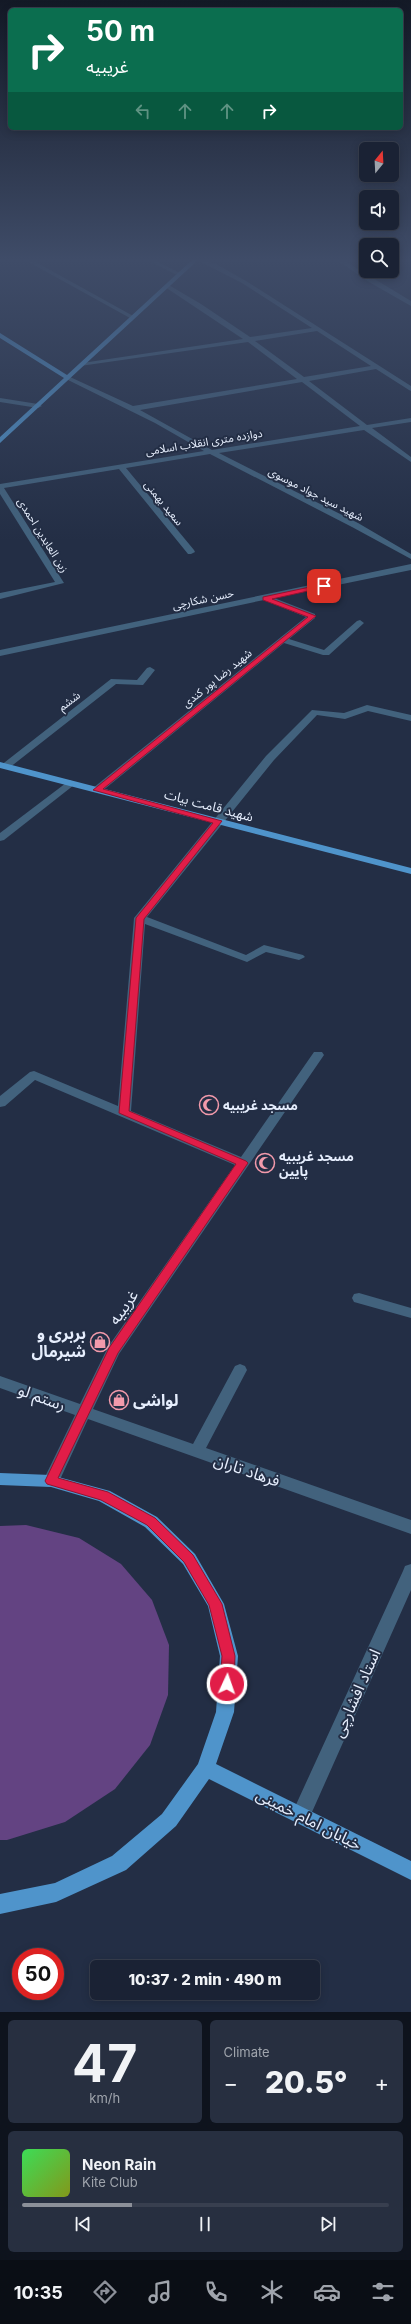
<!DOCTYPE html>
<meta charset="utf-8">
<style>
body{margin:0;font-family:Inter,"Noto Sans Arabic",sans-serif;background:#272f40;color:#f1f3f6;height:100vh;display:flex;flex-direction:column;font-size:15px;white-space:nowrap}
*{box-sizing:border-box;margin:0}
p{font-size:13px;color:#9fa4ac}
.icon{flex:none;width:22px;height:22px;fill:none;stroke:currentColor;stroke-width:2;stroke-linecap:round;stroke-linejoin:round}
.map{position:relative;height:2012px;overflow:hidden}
.sheet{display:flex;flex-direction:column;gap:8px;padding:8px;background:#0e131d;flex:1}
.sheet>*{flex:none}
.banner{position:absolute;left:8px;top:8px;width:395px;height:122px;border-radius:6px;box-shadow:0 2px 10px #0003,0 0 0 1px #383f4f;background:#0b6e4f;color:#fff;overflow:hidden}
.needle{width:26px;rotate:18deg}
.buttons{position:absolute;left:359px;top:142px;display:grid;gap:8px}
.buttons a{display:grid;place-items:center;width:40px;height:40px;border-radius:6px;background:#1a2234;box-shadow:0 2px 10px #0003,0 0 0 1px #383f4f;font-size:20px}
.speed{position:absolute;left:12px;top:1948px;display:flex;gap:8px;font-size:20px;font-weight:700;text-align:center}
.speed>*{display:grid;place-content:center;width:52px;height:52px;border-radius:50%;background:#1a2234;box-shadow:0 2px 10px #0003,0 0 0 1px #383f4f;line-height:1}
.speed .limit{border:6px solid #d22;background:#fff;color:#111}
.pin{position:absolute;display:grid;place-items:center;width:34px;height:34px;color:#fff;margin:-17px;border-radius:8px;box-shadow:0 2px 6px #0006}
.me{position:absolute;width:44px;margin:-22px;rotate:3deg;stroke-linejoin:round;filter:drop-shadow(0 0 3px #0008)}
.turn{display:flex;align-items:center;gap:14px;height:84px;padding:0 12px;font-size:18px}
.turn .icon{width:52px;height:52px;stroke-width:2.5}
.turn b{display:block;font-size:28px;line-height:34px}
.lanes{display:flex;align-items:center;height:38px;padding:0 12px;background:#0003;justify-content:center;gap:20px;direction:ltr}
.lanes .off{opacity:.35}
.big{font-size:30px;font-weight:800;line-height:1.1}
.sheet .tile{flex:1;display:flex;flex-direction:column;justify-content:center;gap:6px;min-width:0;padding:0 14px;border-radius:6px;background:#272f40}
.sheet .dial{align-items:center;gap:0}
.dial b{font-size:52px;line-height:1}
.song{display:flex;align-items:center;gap:12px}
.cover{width:48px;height:48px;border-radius:6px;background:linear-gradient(135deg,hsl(130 70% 55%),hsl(70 70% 35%))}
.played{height:4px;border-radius:2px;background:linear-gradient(90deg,#8c9099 30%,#383f4f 30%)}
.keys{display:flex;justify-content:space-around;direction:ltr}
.heat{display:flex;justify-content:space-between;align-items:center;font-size:22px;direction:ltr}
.sheet .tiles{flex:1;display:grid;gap:8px;grid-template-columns:1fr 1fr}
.tile:last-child{grid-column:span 2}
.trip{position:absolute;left:90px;top:1960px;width:230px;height:40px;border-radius:6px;background:#1a2234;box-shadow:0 2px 10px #0003,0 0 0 1px #383f4f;font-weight:800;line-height:40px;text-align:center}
.dock{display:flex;height:64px;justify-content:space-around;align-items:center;background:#0a0e15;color:#9fa4ac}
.dock .icon{width:28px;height:28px}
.dock .current{color:#8c9099}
.dock b{font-size:18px;color:#f1f3f6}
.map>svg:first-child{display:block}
.green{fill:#634382}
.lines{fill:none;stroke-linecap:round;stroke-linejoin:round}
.minor{fill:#42627d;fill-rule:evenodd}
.major{fill:#4f94cb;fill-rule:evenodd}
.route{fill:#e11d48;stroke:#92132f}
.labels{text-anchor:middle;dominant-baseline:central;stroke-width:4;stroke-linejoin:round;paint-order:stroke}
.far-street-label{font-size:11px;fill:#e6eefd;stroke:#232e45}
.street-label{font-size:13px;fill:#e6eefd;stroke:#232e45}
.poi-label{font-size:13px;font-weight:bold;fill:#e6eefd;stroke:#232e45;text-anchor:start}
.near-street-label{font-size:16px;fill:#e6eefd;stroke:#232e45}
.near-poi-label{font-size:16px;font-weight:bold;fill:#e6eefd;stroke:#232e45;text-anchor:end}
</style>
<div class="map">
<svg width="411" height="2012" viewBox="0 0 411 2012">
<rect width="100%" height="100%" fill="#232e45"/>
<polygon class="green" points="26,1525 79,1538 121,1564 152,1600 169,1645 168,1695 150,1745 115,1789 65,1822 7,1840 0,1840 0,1526"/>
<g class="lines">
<g class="minor">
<polygon points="25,260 32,260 135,317 130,318"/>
<polygon points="147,260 154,260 182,274 177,275"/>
<path d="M197,260h7l12,4 30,17 165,105v5l-2,-1 -33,-21 -67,12 58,44 44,-7v4l-39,6 39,29v5l-47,-32 -145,23 139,70 53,31v5l-59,-32 -142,-73 -84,14 68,82 1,2 -4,2h-3l-69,-85 -115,19 60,95 -64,16v-6l55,-11 -55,-88v-10l204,-33 -49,-28 -89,-44v-2h4l63,29 164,-27 -49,-37 -168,24v-2l2,-1 161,-24 -78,-52 2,-3 34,20 49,33 62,-9 -70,-45zM317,331l54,35 -67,11 -49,-36zM302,382l58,44 -148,24 -72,-40z"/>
<polygon points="337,260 343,260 411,301 411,306 369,282"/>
<polygon points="0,398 38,404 42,406 38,408 0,402"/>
<polygon points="411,564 411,570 274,598 315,614 315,618 289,639 324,650 357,621 360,620 364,623 329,655 323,655 284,643 101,792 93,792 93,788 306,617 264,600 0,656 0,650"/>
<polygon points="150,667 155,670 143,685 116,684 9,768 5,769 0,766 111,679 137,680 147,668"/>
<polygon points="367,705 411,715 411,721 368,711 345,719 317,715 274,760 147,917 246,955 264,945 303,955 305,957 299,960 266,952 247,962 145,924 131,1111 241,1157 314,1052 322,1052 324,1055 119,1354 93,1409 193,1444 235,1366 240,1364 245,1366 247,1370 206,1448 411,1520 411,1534 88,1419 57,1486 51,1487 45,1486 43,1481 75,1415 0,1388 0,1376 80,1404 108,1347 235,1165 35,1080 5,1106 0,1107 0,1096 30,1072 34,1071 118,1106 134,918 266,756 312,710 344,713"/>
<polygon points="70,780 75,783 74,785 4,840 0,841 0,833"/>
<polygon points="359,1293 411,1308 411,1318 354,1302 352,1298 354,1294"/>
<polygon points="411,1564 411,1590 308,1821 301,1824 294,1821 292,1815 294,1809 403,1571 405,1566"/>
</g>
<g class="major">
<polygon points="192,260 198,260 0,443 0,437 64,378 0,338 0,333 67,375"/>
<polygon points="0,762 411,868 411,874 0,768"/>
<polygon points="0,1473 51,1475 110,1491 157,1517 195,1554 224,1604 238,1656 234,1712 216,1764 411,1861 411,1880 209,1779 176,1826 126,1870 56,1902 0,1914 0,1894 55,1883 112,1856 162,1814 198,1764 216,1712 220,1656 208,1606 183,1564 145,1527 99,1501 51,1487 0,1485"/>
</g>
</g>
<linearGradient id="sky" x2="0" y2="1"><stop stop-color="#131926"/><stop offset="0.48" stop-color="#3f4c68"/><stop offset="1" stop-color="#3f4c68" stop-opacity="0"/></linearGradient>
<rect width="411" height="541" fill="url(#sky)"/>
<polygon class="route" points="324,584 326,587 272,599 316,616 103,789 222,821 144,919 129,1111 246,1161 248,1163 118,1353 58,1478 108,1492 155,1518 193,1555 222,1604 235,1656 234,1684 232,1688 227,1690 222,1688 220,1684 222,1656 209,1605 184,1562 147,1525 101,1500 47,1484 45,1481 109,1348 236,1164 119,1113 136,918 213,823 93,790 308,617 263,600 263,597"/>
<defs>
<symbol id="mosque-ring" viewBox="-11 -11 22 22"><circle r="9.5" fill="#232e45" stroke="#f39aab" stroke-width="1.5"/><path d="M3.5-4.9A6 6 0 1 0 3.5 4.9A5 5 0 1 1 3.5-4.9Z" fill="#f39aab"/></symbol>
<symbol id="shop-ring" viewBox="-11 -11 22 22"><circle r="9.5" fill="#232e45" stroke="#f39aab" stroke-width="1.5"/><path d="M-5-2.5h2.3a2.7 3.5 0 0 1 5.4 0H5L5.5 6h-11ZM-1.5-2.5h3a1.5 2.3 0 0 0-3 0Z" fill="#f39aab"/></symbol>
</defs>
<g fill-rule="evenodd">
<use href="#mosque-ring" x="198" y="1094" width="22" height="22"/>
<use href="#mosque-ring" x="254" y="1152" width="22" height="22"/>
<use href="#shop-ring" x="89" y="1331" width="22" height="22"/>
<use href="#shop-ring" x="108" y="1389" width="22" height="22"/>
</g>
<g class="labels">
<g class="far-street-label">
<text transform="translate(204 442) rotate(-9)">دوازده متری انقلاب اسلامی</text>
<text transform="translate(316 494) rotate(27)">شهید سید جواد موسوی</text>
<text transform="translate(164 503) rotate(51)">سعید بهمنی</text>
<text transform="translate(43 535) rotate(58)">زین العابدین احمدی</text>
<text transform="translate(203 599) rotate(-12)">حسن شکارچی</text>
<text transform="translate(217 678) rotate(-39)">شهید رضا پور کندی</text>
<text transform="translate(69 701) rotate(-38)">ششم</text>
</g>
<g class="street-label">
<text transform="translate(209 805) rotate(15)">شهید قامت بیات</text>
</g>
<g class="poi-label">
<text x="223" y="1105">مسجد غریبیه</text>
<text x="279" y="1156">مسجد غریبیه<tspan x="279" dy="15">پایین</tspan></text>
</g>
<g class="near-street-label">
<text transform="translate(123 1307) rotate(-55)">غریبیه</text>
<text transform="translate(42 1397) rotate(20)">رستم لو</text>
<text transform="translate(247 1470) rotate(19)">فرهاد تاران</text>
<text transform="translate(356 1693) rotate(-66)">استاد افشارچی</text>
<text transform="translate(309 1819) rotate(27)">خیابان امام خمینی</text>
</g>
<g class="near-poi-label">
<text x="86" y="1333">بربری و<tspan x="86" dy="18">شیرمال</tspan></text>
<text x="133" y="1400" text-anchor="start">لواشی</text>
</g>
</g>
</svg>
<div class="buttons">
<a><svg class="needle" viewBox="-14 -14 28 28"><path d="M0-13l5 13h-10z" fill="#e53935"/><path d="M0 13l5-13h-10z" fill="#9fa4ac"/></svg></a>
<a><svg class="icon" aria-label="sound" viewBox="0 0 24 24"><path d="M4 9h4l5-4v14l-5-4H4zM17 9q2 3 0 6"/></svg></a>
<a><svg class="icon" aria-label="search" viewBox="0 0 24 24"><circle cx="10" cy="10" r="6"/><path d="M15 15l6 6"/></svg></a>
</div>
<div class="speed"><div class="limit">50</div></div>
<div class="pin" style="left:324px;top:586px;background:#d93025"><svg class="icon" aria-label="arrive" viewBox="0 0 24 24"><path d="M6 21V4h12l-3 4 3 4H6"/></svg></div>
<svg class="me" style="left:227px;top:1684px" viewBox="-20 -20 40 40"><circle r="17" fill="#e11d48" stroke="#fff" stroke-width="3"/><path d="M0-11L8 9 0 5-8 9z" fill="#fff"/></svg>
<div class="trip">10:37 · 2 min · 490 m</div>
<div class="banner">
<div class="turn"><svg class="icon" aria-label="right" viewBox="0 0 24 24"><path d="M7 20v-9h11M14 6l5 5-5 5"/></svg><div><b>50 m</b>غریبیه</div></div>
<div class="lanes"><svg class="icon off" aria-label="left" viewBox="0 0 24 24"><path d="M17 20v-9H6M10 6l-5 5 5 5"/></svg><svg class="icon off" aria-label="ahead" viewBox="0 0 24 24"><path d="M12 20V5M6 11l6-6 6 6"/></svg><svg class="icon off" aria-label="ahead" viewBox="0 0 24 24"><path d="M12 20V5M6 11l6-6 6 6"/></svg><svg class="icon" aria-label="right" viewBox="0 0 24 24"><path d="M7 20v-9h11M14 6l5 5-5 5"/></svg></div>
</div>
</div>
<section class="sheet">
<div class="tiles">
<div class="tile dial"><b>47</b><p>km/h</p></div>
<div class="tile"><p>Climate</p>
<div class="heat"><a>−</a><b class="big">20.5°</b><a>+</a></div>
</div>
<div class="tile">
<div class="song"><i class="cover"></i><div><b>Neon Rain</b><p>Kite Club</p></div></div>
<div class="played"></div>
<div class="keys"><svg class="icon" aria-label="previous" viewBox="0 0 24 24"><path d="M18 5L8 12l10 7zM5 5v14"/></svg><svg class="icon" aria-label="pause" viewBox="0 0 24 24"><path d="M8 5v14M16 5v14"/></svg><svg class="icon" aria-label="next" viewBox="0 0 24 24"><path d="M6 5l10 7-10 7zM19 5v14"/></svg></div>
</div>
</div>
</section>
<nav class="dock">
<b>10:35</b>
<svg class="icon current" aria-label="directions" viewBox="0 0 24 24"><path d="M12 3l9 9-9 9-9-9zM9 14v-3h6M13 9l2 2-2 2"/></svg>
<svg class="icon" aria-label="music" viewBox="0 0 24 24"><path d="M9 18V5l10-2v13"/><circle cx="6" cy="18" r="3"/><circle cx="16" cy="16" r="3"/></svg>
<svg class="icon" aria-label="phone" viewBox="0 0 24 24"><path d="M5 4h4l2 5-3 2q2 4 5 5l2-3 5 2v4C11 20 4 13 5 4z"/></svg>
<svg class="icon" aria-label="climate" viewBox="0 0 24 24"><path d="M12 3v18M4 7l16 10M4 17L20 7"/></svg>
<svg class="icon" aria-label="car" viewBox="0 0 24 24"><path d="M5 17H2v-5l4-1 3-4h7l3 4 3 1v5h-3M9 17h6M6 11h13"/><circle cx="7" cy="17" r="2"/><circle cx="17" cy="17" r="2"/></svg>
<svg class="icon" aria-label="filters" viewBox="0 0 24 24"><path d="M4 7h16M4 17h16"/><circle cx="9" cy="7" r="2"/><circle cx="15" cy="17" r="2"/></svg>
</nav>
